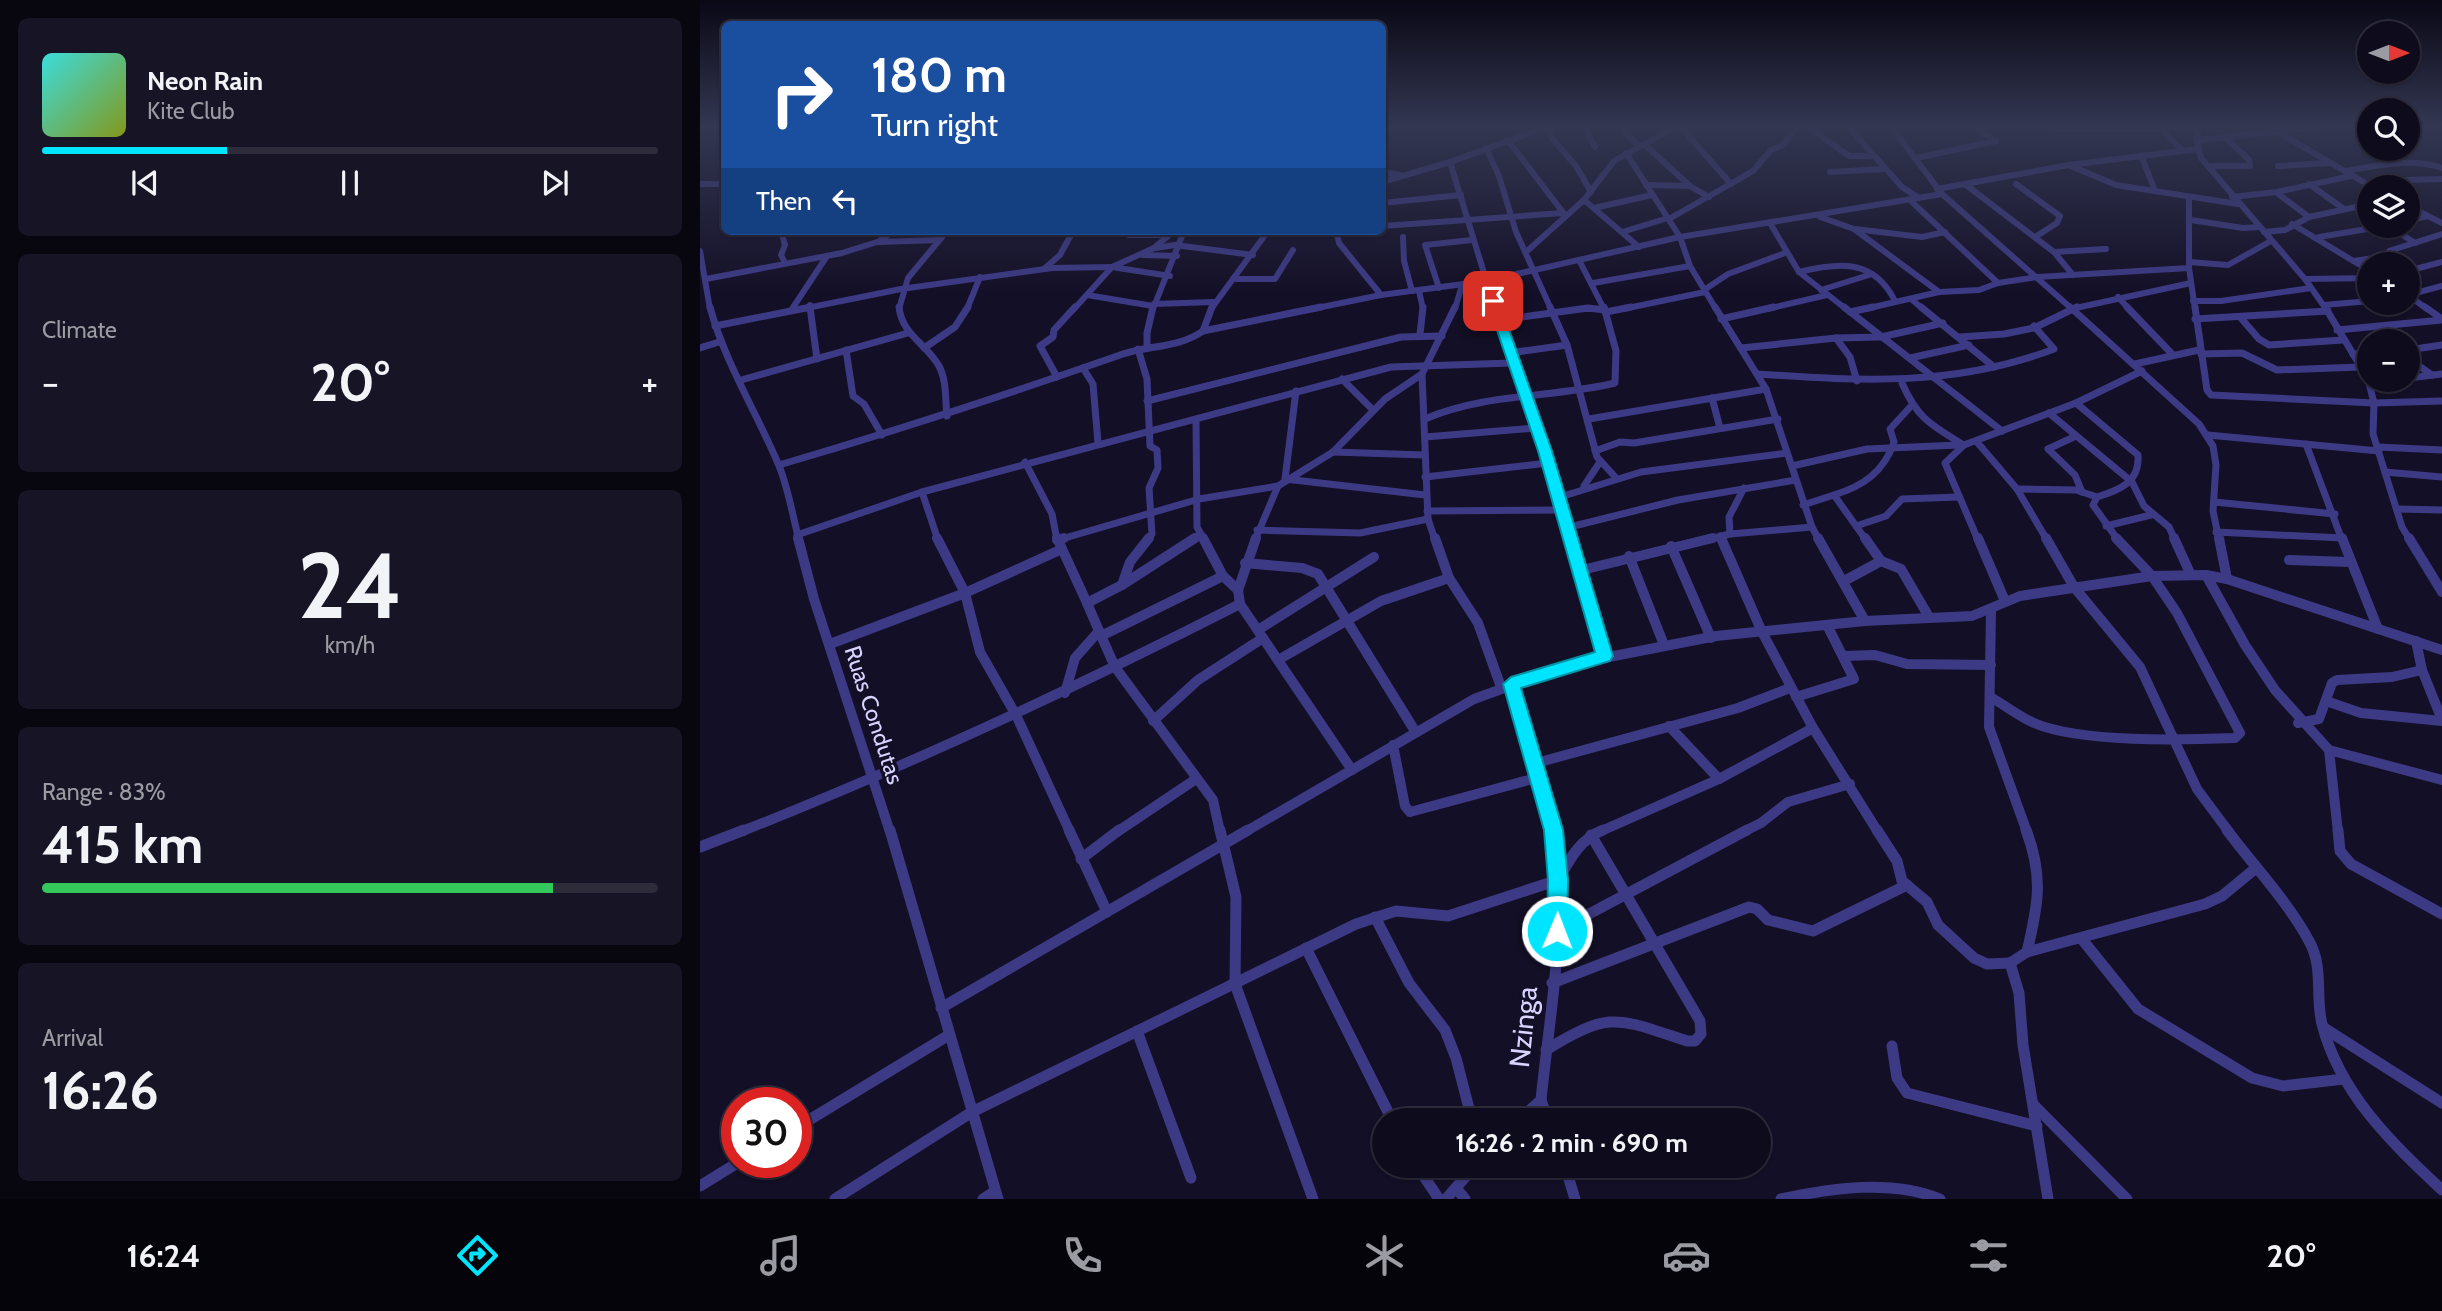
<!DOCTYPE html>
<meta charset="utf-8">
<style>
body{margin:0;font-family:Cabin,sans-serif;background:#171425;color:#f1f3f6;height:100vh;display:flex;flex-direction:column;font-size:26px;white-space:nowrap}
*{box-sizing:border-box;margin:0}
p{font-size:23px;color:#9b9ba3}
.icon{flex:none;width:38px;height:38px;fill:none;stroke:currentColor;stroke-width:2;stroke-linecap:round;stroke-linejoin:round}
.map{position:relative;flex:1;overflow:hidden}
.drawer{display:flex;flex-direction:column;gap:18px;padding:18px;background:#08060f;width:700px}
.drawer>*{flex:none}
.hud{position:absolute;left:21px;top:21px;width:665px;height:214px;border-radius:10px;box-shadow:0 2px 5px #0004,0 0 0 2px #2e2b3b;background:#1a4fa0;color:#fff;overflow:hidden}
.needle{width:46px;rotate:90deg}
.tools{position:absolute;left:1657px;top:21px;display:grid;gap:14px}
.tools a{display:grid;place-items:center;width:63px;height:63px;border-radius:50%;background:#0e0b1c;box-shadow:0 2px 5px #0004,0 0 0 2px #2e2b3b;font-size:35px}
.speed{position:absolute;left:21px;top:1087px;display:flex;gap:14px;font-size:35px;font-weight:700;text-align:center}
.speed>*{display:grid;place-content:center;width:91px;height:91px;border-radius:50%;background:#0e0b1c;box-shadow:0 2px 5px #0004,0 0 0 2px #2e2b3b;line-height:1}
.speed .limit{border:10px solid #d22;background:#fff;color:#111}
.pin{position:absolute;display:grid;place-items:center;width:60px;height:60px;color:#fff;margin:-30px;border-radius:14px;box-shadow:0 4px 10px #0006}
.me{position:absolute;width:77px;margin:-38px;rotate:1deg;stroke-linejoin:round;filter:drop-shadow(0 0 5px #0008)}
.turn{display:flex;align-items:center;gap:24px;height:147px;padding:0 35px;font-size:32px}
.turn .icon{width:91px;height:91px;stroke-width:2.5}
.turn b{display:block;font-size:49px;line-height:60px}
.then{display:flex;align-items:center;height:66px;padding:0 35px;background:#0003;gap:14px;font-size:26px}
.big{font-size:52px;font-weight:800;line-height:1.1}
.drawer .card{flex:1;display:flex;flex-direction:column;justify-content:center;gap:10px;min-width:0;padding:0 24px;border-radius:10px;background:#171425}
.drawer .dial{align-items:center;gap:0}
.dial b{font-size:91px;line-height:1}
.song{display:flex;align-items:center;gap:21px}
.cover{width:84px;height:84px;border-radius:10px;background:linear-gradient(135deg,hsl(180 70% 55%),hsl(70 70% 35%))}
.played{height:7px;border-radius:4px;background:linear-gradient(90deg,#00e5ff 30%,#2e2b3b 30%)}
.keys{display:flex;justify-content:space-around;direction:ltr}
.heat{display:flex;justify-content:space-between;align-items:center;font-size:38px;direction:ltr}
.charge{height:10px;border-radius:5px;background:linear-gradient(90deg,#34c759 83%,#2e2b3b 0)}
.trip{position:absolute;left:672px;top:1108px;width:399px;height:70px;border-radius:35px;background:#0e0b1c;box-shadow:0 2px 5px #0004,0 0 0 2px #2e2b3b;font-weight:800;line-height:70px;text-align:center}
.dock{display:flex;height:112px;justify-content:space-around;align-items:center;background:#06040b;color:#9b9ba3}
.dock .icon{width:49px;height:49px}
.dock .on{color:#00e5ff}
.dock b{font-size:32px;color:#f1f3f6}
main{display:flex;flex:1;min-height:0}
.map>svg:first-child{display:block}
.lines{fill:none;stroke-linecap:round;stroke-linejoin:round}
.minor-far3{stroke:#3d3a85;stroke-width:6}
.minor-far2{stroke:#3d3a85;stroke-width:7}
.minor-far1{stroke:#3d3a85;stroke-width:10}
.minor{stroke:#3d3a85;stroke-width:11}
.route{fill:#00e5ff;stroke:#0095a6;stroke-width:2}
.labels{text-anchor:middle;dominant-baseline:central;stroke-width:7;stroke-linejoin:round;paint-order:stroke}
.street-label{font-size:23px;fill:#d9d4ff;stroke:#130f26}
.near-street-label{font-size:28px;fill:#d9d4ff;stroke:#130f26}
</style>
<main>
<section class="drawer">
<div class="card">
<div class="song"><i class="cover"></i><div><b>Neon Rain</b><p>Kite Club</p></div></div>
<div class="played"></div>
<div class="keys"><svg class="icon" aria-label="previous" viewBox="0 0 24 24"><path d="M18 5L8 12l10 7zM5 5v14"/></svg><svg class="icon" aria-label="pause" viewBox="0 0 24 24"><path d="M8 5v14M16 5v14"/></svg><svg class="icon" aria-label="next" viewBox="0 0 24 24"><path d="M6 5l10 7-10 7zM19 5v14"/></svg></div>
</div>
<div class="card"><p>Climate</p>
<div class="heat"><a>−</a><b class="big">20°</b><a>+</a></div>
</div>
<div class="card dial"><b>24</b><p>km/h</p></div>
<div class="card"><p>Range · 83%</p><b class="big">415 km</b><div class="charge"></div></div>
<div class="card"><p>Arrival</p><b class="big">16:26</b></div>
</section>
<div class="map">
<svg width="1742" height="1199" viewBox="0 0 1742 1199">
<rect width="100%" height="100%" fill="#130f26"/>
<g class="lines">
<g class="minor-far3">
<polyline points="883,125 895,147"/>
<polyline points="923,125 927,135 939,146"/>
<polyline points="979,125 1031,184"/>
<polyline points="1106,125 1149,156 1174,156"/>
<polyline points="1147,125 1202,187 1219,198"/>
<polyline points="1190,125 1242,194 1372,309"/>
<polyline points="1270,125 1296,141"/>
<polyline points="1347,125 1356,129 1460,129"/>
<polyline points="1499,125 1497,140 1501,158 1605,279 1626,309"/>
<polyline points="850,126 851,137 876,166 891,192"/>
<polyline points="1458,126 1482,150"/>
<polyline points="1458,127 1499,127"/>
<polyline points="1576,131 1672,187"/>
<polyline points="807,139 865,215"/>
<polyline points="1497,140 1639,125"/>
<polyline points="944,144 990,186 1009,197"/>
<polyline points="786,148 799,176 816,232 851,309"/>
<polyline points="926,153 980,237 990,266 1016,309"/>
<polyline points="1441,155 1455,191"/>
<polyline points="1216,158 1296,141"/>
<polyline points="750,162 795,309"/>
<polyline points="1371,166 1416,185 1538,204"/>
<polyline points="1508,166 1550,166 1549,160 1525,137"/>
<polyline points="1578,166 1628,163"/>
<path d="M1645,171c31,-5 66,-14 97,-3"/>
<polyline points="682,172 700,175"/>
<polyline points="1130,172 1185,169"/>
<polyline points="682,182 750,162 853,125"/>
<polyline points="0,184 24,184"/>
<polyline points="1316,184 1360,216 1357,223 1335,237"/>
<polyline points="1609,184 1644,209"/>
<polyline points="946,185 990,186"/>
<polyline points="1266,185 1354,252 1373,275"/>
<polyline points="1680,187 1707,180 1742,179"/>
<polyline points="1237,189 1369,165 1498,149"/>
<polyline points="1577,193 1609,217"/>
<polyline points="1489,197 1489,268 1495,309"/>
<polyline points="1532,197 1577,192 1651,176"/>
<polyline points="884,200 939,247"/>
<polyline points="1211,201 1298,283 1337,277 1489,268"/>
<polyline points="682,203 761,195"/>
<polyline points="1708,206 1742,223"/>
<polyline points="894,208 952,195"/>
<polyline points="1120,217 1154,229 1239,292"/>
<polyline points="969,219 1053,171 1071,150 1083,145 1098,125"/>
<polyline points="1491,220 1543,228 1559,227"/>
<polyline points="1708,221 1727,216"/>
<polyline points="1070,223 1099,272 1146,309"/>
<polyline points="1592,224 1670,271"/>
<polyline points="682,226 863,213"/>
<polyline points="1689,226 1715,243"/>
<polyline points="1155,229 1222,237 1245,232"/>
<polyline points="81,231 85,245 81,255 85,263"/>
<polyline points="636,231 639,243 681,295"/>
<polyline points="922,232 968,218"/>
<polyline points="1564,232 1585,230 1609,217 1670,204"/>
<polyline points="429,235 468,235"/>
<polyline points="703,237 704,261 712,291"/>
<polyline points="1619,237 1685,226"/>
<polyline points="178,242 193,231"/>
<polyline points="455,248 475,245 553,255"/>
<polyline points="0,251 10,309"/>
<polyline points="826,252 884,200 914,161 979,125"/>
<polyline points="1354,252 1406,249"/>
<polyline points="443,255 477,256"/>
<polyline points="879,260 904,309"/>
<polyline points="1654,261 1687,256 1689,251 1742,234"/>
<polyline points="1489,262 1528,265 1571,241"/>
<polyline points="345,268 360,255 373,231"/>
<polyline points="1708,271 1742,262"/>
<path d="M1099,272c41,-10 75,-13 96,29"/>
<polyline points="6,279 142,253 177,242 238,240"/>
<polyline points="533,279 575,279 593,250"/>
<polyline points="1605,279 1670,278"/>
<polyline points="893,283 990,266"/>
<polyline points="739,288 725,245 772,240"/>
<polyline points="1004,290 1028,274 1085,253"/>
<polyline points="1121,290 1172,274"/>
<polyline points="719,291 723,309"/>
<polyline points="387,295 453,306"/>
<polyline points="1708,295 1727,309"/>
<polyline points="1708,295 1742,286"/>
<polyline points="1418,297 1429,309"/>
<polyline points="1211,299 1223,309"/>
<polyline points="1493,301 1521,301 1611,288"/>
<polyline points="454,304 513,302"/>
<polyline points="110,305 110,309"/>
<polyline points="1624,305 1670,301"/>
<polyline points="92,309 127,256"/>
<polyline points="102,309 201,289 352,268 412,267 470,276"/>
<polyline points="199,309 208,278 247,231"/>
<polyline points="267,309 280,277"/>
<polyline points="374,309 412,267 454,248 474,231"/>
<polyline points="453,309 484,231"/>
<polyline points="511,309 568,231"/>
<polyline points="612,309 681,295 786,281 980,237 1242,194"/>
<polyline points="755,309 762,285"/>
<polyline points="883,309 894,309"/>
<polyline points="923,309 1005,292"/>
<polyline points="1067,309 1127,295"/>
<polyline points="1165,309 1239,292 1279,290 1298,283"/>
<polyline points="1371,309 1491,283"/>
</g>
<g class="minor-far2">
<path d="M10,307c14,53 45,103 67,154 11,24 15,53 22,79"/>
<polyline points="110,307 117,359"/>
<path d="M199,307c3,28 27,36 40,59 8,15 6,34 8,50"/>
<polyline points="795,307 845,451 871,540"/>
<polyline points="850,307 867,345 897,457 917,479"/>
<polyline points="1015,307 1066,389 1112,527 1119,540"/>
<polyline points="1144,307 1302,431"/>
<polyline points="1221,307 1294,367"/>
<polyline points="1370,307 1499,424 1513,446 1516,465 1513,511 1519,540"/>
<polyline points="1427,307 1473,355"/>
<polyline points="1495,307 1507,390 1511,395 1674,403 1742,401"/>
<polyline points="1625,307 1668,379 1674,403 1673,434 1702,527 1710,540"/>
<polyline points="1725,307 1742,319"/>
<polyline points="906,312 931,307"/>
<polyline points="1150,312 1173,307"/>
<polyline points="1540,317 1559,339 1569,345 1643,340"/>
<polyline points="1021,319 1074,307"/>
<polyline points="1495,319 1628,311"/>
<polyline points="801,320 888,308 905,310"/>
<polyline points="15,326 111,307"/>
<polyline points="1637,330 1742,320"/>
<polyline points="503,331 512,307"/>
<polyline points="720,334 723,307"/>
<polyline points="1260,337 1304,334 1334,328 1377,307"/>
<polyline points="1136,338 1150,357 1157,381"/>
<polyline points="447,347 447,333 453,307"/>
<polyline points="0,348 19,342"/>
<polyline points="224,348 255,327 268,307"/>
<polyline points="1041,348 1136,338 1181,337 1243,323"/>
<polyline points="438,349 447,379 450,446 457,450 458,468 449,488 452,534 447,540"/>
<polyline points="146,350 153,396 164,404 182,435"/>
<polyline points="1708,350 1742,345"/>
<polyline points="809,353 867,345"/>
<polyline points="1501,354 1542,353 1577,370 1661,367"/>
<polyline points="1653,354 1670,353"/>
<polyline points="1210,358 1269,345"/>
<polyline points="1708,358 1732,375"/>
<polyline points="1435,364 1499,350"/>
<polyline points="383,368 393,384 398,443"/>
<polyline points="722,374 728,519 735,540"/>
<path d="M1057,374c105,7 197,13 297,-25l-20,-23"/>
<polyline points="357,377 340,346 353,337 354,330 375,307"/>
<polyline points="1708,378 1742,374"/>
<polyline points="642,379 673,410"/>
<polyline points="41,380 208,333"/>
<path d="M1202,383c15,35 29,42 60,61"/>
<polyline points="596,391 585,479 725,495"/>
<polyline points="1012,398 1020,428"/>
<polyline points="447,401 701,337 742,336"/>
<path d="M1376,403l62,52c2,27 -18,35 -41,42l-4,8 25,35"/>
<polyline points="1349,413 1432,482 1444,506 1469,527 1475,540"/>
<path d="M725,419c59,-26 128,-21 190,-36l1,-32 -12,-44"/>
<polyline points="889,419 1066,389"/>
<polyline points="496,421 497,527 504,540"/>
<polyline points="1508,435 1679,451"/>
<polyline points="1376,436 1348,449 1375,475 1382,492"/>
<polyline points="725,437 836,428"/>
<polyline points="1277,442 1317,489 1347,540"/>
<polyline points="1606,444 1642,540"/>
<polyline points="1678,447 1742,450"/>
<polyline points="895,451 920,442 934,443 1078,419"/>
<polyline points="633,452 725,455"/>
<polyline points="325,462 352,514 357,540"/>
<path d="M79,465c116,-34 230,-71 344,-111 27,-9 56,-6 80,-23l118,-24"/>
<polyline points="1092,466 1167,449 1258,445"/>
<polyline points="1685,472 1742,477"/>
<polyline points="725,477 848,463"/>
<polyline points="884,486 900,462"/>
<polyline points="1317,489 1376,490 1397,497"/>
<polyline points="222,492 691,367 812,363"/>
<path d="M1134,495c29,-9 50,-23 60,-53l-4,-13 22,-24"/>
<polyline points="857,498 941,472 1087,453"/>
<polyline points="1514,502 1635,514"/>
<polyline points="1103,505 1134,495 1166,540"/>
<polyline points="1698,509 1742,510"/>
<polyline points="727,511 861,510"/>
<polyline points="1156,526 1186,516 1202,499 1259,497"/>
<polyline points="1406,526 1451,515"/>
<polyline points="866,528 978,500 1096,480"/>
<polyline points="557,530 660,533 728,519"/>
<polyline points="1516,532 1643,538"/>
<polyline points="1030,534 1029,517 1044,488"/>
<polyline points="97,535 222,492 238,540"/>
<polyline points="1020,536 1022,540"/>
<polyline points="358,540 499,499 578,486"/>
<polyline points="492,540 501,534"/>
<polyline points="555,540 578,486 633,452 685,399 722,374 755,307"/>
<polyline points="1006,540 1030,534 1112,527"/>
<polyline points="1278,540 1245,463 1264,445 1376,403 1442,371"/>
</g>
<g class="minor-far1">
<polyline points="98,538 114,599 190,832"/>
<polyline points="237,538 265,593 280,652 316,715 370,832"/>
<polyline points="357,538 387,603"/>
<polyline points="503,538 523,576 538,590"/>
<polyline points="735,538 749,578 778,623 801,687"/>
<polyline points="870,538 904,656"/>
<polyline points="1118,538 1165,621"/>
<polyline points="1165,538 1181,561 1201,569 1229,617"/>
<polyline points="1278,538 1305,601"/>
<polyline points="1346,538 1374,587 1440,667 1497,789 1529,832"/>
<polyline points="1474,538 1490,573"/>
<polyline points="1519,538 1527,579"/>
<polyline points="1642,538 1678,629"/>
<polyline points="1709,538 1742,592"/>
<polyline points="357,540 364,538"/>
<polyline points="971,546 1011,638"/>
<polyline points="929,556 964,645"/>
<polyline points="1589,560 1649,562"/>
<polyline points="545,563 602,568 618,574 715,731"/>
<polyline points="878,571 1013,538"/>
<polyline points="1506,575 1545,645 1575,690 1629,750 1638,832"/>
<polyline points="1144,581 1181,561"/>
<polyline points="422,585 495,538"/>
<polyline points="540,604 652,770"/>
<polyline points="1291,611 1289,727 1327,832"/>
<polyline points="558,630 674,557"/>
<polyline points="399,631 415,667 513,800 520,832"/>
<polyline points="401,636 523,576"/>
<polyline points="1716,641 1722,670 1742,720"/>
<polyline points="130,644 265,593 362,549"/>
<polyline points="1143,656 1175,655 1207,664 1291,665"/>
<polyline points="578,660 681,601 749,578"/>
<polyline points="811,684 842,780 854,832"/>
<polyline points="365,693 375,658 399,631 387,603 422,585 430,562 449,538"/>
<polyline points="1096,697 1154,679 1127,625"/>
<path d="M1292,698c14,8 28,19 42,25 47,20 149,17 201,15l5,-5 -63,-120 -25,-37 -36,-38"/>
<polyline points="1626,701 1661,713 1742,721"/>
<polyline points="453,721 498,680 563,638"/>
<polyline points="1598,723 1619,719 1632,683 1637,680 1692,677 1722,670"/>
<polyline points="969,726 1019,779"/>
<polyline points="1113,728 1178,832"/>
<polyline points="693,745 705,806 710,812 840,777"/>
<polyline points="1629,750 1742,780"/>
<polyline points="836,763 1038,708 1090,688"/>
<path d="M40,832c173,-68 335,-144 500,-228l-2,-14 18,-52"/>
<polyline points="417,832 496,779"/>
<polyline points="545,832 774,699 868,665 1016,636 1165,621 1272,616 1320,596 1452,576 1506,575 1527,579 1742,650"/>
<polyline points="899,832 1019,779 1113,728 1062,632 1021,538"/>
<polyline points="1043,832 1061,823 1088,802 1150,784"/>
</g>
<g class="minor">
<polyline points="190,830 298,1199"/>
<polyline points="369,830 407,912"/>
<polyline points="520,830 536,897 535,984 613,1199"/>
<polyline points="1177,830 1197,861 1202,881 1227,902 1238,925 1274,958 1287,964 1310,963"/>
<path d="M1326,830c18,47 12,75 1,122l-17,11 9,30 4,52 25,154"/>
<path d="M1527,830c26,35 62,73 82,111 15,26 6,56 13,83 18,70 70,119 120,166"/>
<polyline points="1638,830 1640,851 1651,864 1742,914"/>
<polyline points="0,847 44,830"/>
<polyline points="381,859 419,830"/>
<polyline points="675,917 709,983 745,1030 756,1058 772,1120"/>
<polyline points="857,931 1047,830"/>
<polyline points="1381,938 1438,1009 1552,1078 1583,1086 1644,1079"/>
<polyline points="606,948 692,1120"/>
<polyline points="1327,952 1505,904 1522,896 1556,868"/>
<polyline points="852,983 1049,907 1057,909 1068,920 1113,931 1207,885"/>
<polyline points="241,1008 548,830"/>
<polyline points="1624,1028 1742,1103"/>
<polyline points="437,1031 491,1178"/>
<polyline points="1192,1046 1197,1078 1207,1093 1337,1126"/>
<path d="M846,1050c65,-40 71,-32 141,-9h8l6,-7 -1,-13 -109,-186"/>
<polyline points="841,1100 848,1120"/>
<polyline points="1333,1104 1427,1199"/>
<path d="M819,1120l22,-20c9,-89 27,-181 13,-270"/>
<polyline points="96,1128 249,1035"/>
<polyline points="717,1166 739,1199"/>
<polyline points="865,1166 875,1199"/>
<polyline points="0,1186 39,1162"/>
<polyline points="756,1188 765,1199"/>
<path d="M135,1199l137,-87 384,-188 40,-13 52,5 110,-36c12,-21 21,-40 45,-50"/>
<polyline points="283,1199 295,1191"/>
<polyline points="746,1199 775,1166"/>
<path d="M1081,1199c51,-11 110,-20 159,0"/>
</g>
</g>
<linearGradient id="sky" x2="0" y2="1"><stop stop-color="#0a0815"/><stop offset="0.43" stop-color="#333752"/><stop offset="1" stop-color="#333752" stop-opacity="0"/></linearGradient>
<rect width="1742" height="293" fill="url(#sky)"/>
<polygon class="route" points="793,297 799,301 852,451 913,656 910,661 821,688 863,830 868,880 867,931 864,938 857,941 850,938 847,931 848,880 844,830 803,684 811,677 895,652 838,451 787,301"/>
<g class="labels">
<g class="street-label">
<text transform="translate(174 715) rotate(72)">Ruas Condutas</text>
</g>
<g class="near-street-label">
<text transform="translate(823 1027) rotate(-84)">Nzinga</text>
</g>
</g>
</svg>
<div class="tools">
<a><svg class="needle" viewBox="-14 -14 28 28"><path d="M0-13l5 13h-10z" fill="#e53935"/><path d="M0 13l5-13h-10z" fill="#9b9ba3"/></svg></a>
<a><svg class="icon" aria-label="search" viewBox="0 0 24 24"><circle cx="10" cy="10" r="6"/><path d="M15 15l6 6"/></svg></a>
<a><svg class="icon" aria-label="layers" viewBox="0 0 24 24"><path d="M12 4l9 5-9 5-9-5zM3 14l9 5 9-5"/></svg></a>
<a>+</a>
<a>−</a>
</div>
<div class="speed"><div class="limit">30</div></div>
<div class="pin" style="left:793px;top:301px;background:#d93025"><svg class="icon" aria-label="arrive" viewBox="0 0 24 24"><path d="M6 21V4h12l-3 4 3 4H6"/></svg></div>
<svg class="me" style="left:857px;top:931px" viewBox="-20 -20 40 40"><circle r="17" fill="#00e5ff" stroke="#fff" stroke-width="3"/><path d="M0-11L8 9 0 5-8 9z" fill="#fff"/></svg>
<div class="trip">16:26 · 2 min · 690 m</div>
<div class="hud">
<div class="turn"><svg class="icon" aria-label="right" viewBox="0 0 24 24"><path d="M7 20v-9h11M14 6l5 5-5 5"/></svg><div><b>180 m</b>Turn right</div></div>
<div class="then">Then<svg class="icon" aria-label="left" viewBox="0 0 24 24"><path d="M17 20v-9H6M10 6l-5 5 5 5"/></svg></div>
</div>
</div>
</main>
<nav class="dock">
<b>16:24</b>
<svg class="icon on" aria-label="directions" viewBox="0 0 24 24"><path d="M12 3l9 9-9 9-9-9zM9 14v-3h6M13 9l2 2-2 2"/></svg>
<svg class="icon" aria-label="music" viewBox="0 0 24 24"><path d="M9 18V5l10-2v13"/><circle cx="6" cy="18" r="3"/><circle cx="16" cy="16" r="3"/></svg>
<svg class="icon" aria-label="phone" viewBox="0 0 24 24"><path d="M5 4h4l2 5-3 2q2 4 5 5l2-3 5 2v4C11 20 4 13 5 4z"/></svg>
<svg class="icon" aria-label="climate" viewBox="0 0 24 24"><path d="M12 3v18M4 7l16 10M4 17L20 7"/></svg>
<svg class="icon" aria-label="car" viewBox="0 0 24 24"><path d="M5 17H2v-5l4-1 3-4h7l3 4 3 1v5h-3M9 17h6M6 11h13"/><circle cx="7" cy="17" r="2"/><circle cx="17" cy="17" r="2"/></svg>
<svg class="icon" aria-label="filters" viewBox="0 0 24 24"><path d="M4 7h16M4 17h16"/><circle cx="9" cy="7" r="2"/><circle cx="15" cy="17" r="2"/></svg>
<b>20°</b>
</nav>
